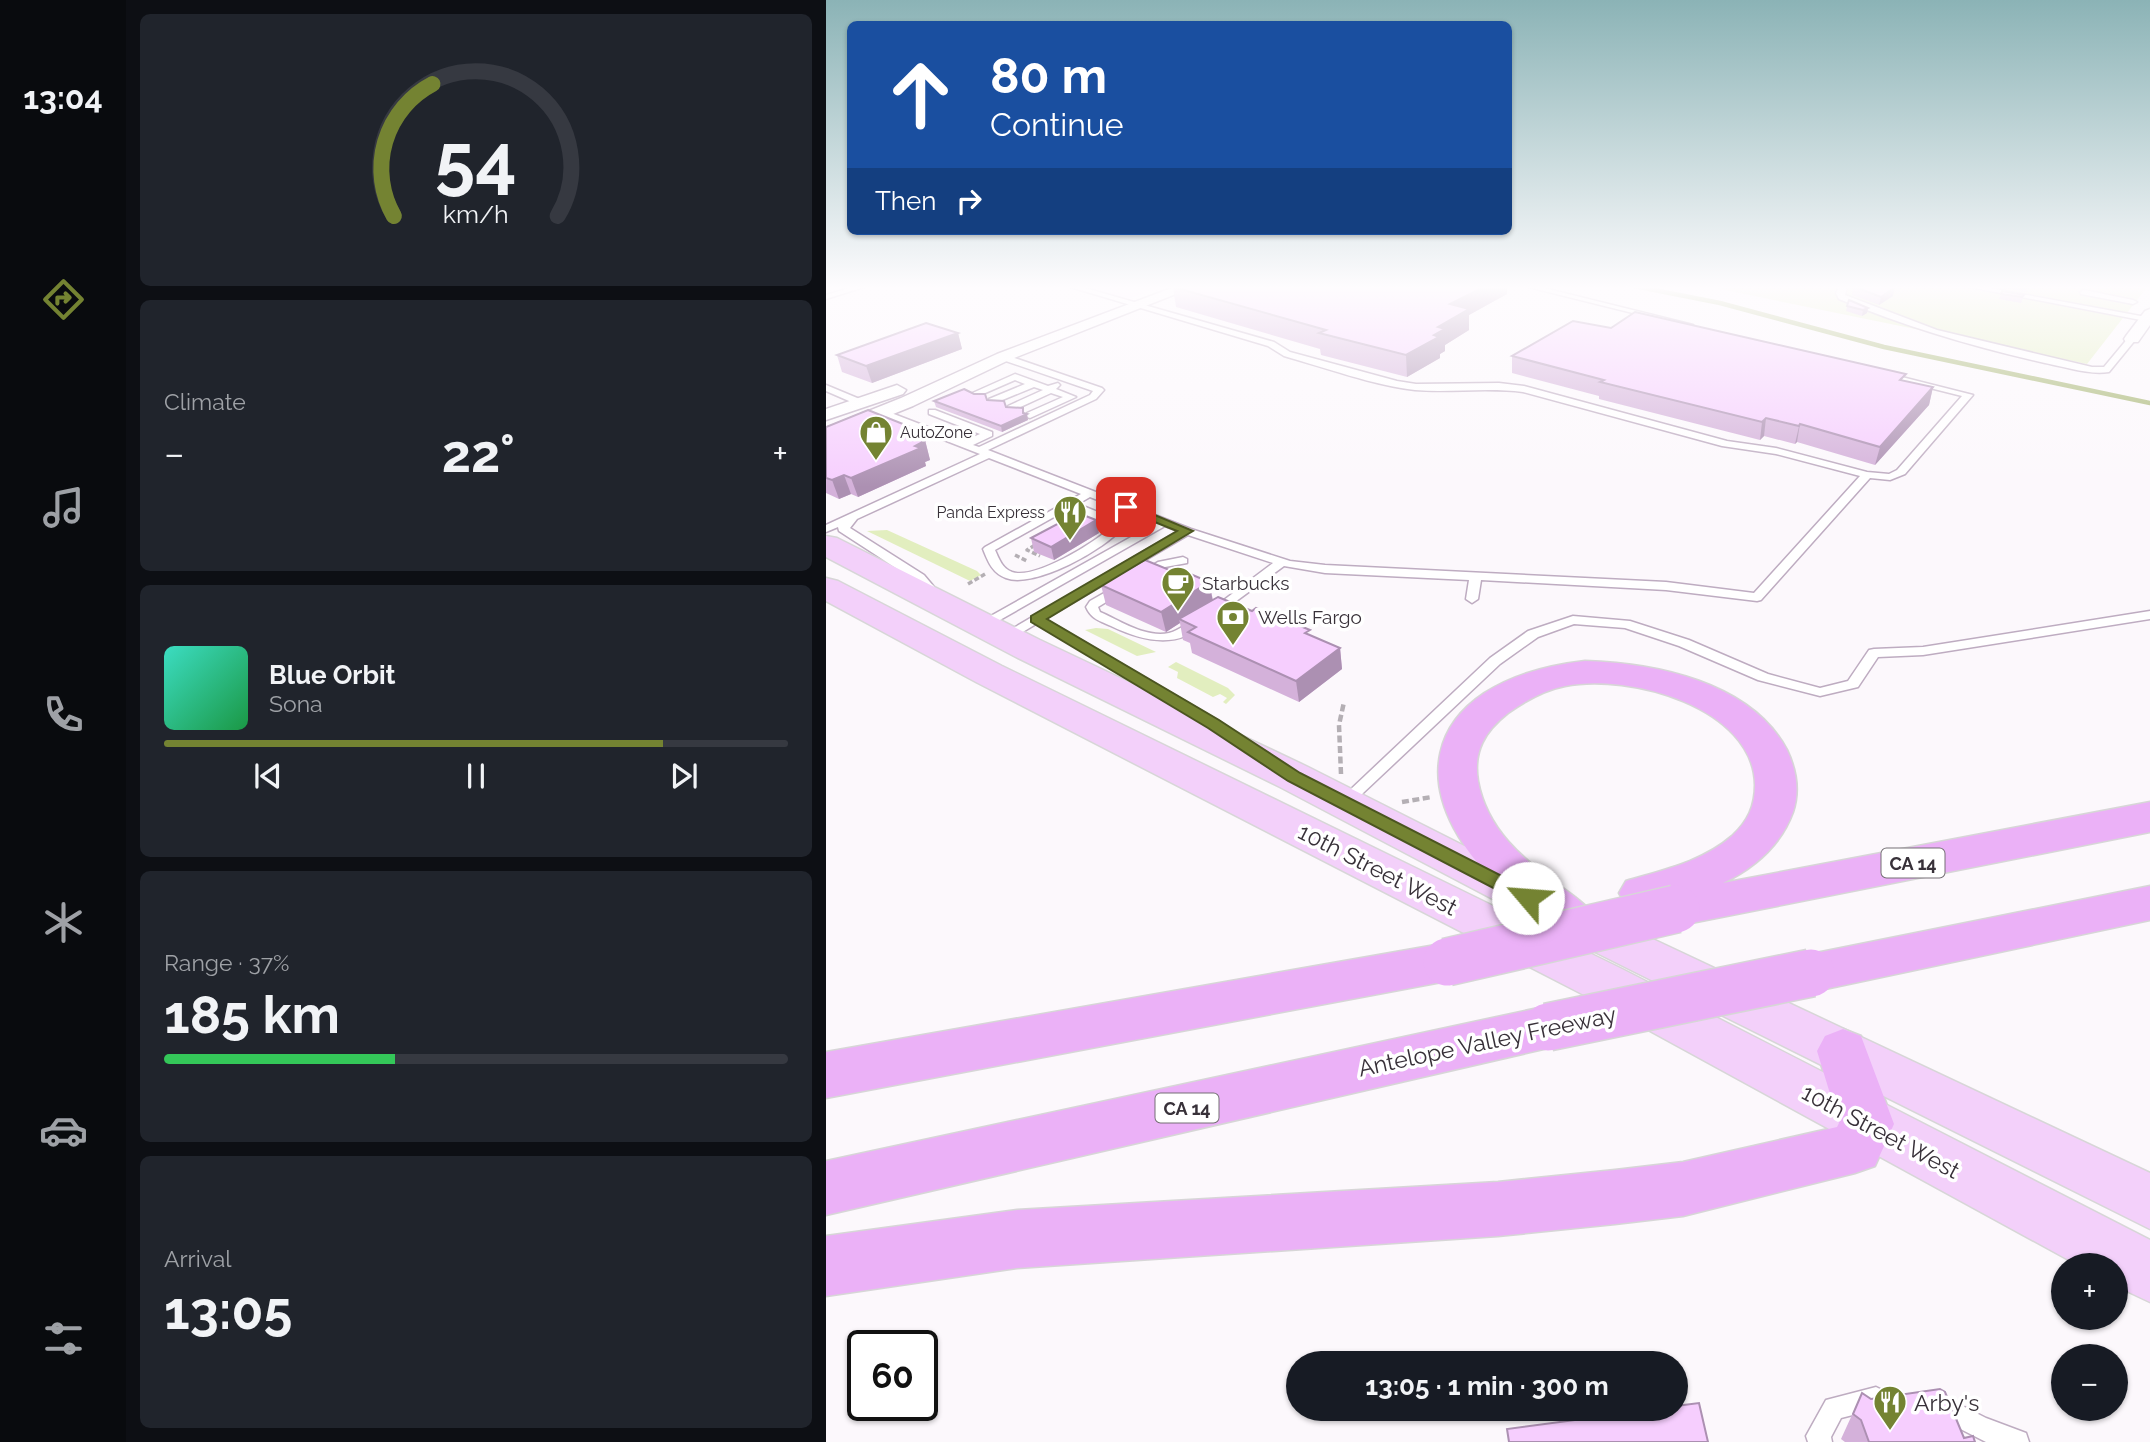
<!DOCTYPE html>
<meta charset="utf-8">
<style>
body{margin:0;font-family:Raleway,sans-serif;background:#20242c;color:#f1f3f6;height:100vh;display:flex;flex-direction:column;font-size:26px;white-space:nowrap}
*{box-sizing:border-box;margin:0}
p{font-size:23px;color:#9ea1a6}
.icon{flex:none;width:38px;height:38px;fill:none;stroke:currentColor;stroke-width:2;stroke-linecap:round;stroke-linejoin:round}
.map{position:relative;flex:1;overflow:hidden}
.details{display:flex;flex-direction:column;gap:14px;padding:14px;background:#0d0f14;width:700px}
.details>*{flex:none}
.guide{position:absolute;left:21px;top:21px;width:665px;height:214px;border-radius:10px;box-shadow:0 2px 5px #0004;background:#1a4fa0;color:#fff;overflow:hidden}
.controls{position:absolute;left:1225px;top:1253px;display:grid;gap:14px}
.controls a{display:grid;place-items:center;width:77px;height:77px;border-radius:50%;background:#171b24;box-shadow:0 2px 5px #0004;font-size:35px}
.speed{position:absolute;left:21px;top:1330px;display:flex;gap:14px;font-size:35px;font-weight:700;text-align:center}
.speed>*{display:grid;place-content:center;width:91px;height:91px;border-radius:50%;background:#171b24;box-shadow:0 2px 5px #0004;line-height:1}
.speed .limit{border:4px solid #111;border-radius:10px;background:#fff;color:#111}
.pin{position:absolute;display:grid;place-items:center;width:60px;height:60px;color:#fff;margin:-30px;border-radius:14px;box-shadow:0 4px 10px #0006}
.me{position:absolute;width:77px;margin:-38px;rotate:297deg;stroke-linejoin:round;filter:drop-shadow(0 0 5px #0008)}
.turn{display:flex;align-items:center;gap:24px;height:147px;padding:0 28px;font-size:32px}
.turn .icon{width:91px;height:91px;stroke-width:2.5}
.turn b{display:block;font-size:49px;line-height:60px}
.then{display:flex;align-items:center;height:66px;padding:0 28px;background:#0003;gap:14px;font-size:26px}
.big{font-size:52px;font-weight:700;line-height:1.1}
.details .tile{flex:1;display:flex;flex-direction:column;justify-content:center;gap:10px;min-width:0;padding:0 24px;border-radius:10px;background:#20242c}
.details .dial{align-items:center;gap:0}
.dial svg{height:182px;overflow:visible;fill:none;stroke:#363941;stroke-width:7;stroke-linecap:round;text-anchor:middle}
.dial text{fill:#f1f3f6;stroke:none}
.song{display:flex;align-items:center;gap:21px}
.cover{width:84px;height:84px;border-radius:10px;background:linear-gradient(135deg,hsl(170 70% 55%),hsl(140 70% 35%))}
.played{height:7px;border-radius:4px;background:linear-gradient(90deg,#748332 80%,#363941 80%)}
.keys{display:flex;justify-content:space-around;direction:ltr}
.heat{display:flex;justify-content:space-between;align-items:center;font-size:38px;direction:ltr}
.charge{height:10px;border-radius:5px;background:linear-gradient(90deg,#34c759 37%,#363941 0)}
.trip{position:absolute;left:460px;top:1351px;width:402px;height:70px;border-radius:35px;background:#171b24;box-shadow:0 2px 5px #0004;font-weight:700;line-height:70px;text-align:center}
main{display:flex;flex:1;min-height:0}
.menu{display:flex;flex-direction:column;width:126px;justify-content:space-around;align-items:center;background:#090b0e;color:#9ea1a6}
.menu .icon{width:49px;height:49px}
.menu .selected{color:#748332}
.menu b{font-size:32px;color:#f1f3f6}
.map>svg:first-child{display:block}
.built{fill:#fae6fe}
.green{fill:#e2eebf}
.lines{fill:none;stroke-linecap:round;stroke-linejoin:round}
.stream{stroke:#a1b16a;stroke-width:4.5}
.service-casing{stroke:#beacc1;stroke-width:3}
.minor-casing{stroke:#beacc1;stroke-width:3}
.primary-casing{stroke:#d7d6d7;stroke-width:3}
.motorway-casing{stroke:#d7d6d7;stroke-width:3}
.path-far1{stroke:#b4afb4;stroke-width:3.5;stroke-dasharray:5 2.5;stroke-linecap:butt}
.path{stroke:#b4afb4;stroke-width:4.5;stroke-dasharray:7 3.5;stroke-linecap:butt}
.service{fill:#fff;fill-rule:evenodd}
.minor{fill:#fff;fill-rule:evenodd}
.primary{fill:#f3d0fa;fill-rule:evenodd}
.motorway{fill:#ebb1f7;fill-rule:evenodd}
.motorway-bridge-casing{stroke:#d7d6d7;stroke-width:50;stroke-linecap:butt}
.motorway-bridge{stroke:#ebb1f7;stroke-width:47}
.wall{fill:#d4b1da}
.shaded-wall{fill:#ac90b2}
.building{fill:#f6cefe;stroke:#ac90b2;stroke-width:2}
.route{fill:#748332;stroke:#4b5520;stroke-width:2}
.labels{text-anchor:middle;dominant-baseline:central;stroke-width:7;stroke-linejoin:round;paint-order:stroke}
.far-poi-label{font-size:16px;fill:#383139;stroke:#fff;text-anchor:start}
.shield{fill:#fff;stroke:#746f74;stroke-width:2}
.shield-label{font-size:18px;font-weight:bold;fill:#383139}
.poi-label{font-size:19px;fill:#383139;stroke:#fff;text-anchor:start}
.near-street-label{font-size:23px;fill:#383139;stroke:#fff}
.near-poi-label{font-size:23px;fill:#383139;stroke:#fff;text-anchor:start}
</style>
<main>
<nav class="menu">
<b>13:04</b>
<svg class="icon selected" aria-label="directions" viewBox="0 0 24 24"><path d="M12 3l9 9-9 9-9-9zM9 14v-3h6M13 9l2 2-2 2"/></svg>
<svg class="icon" aria-label="music" viewBox="0 0 24 24"><path d="M9 18V5l10-2v13"/><circle cx="6" cy="18" r="3"/><circle cx="16" cy="16" r="3"/></svg>
<svg class="icon" aria-label="phone" viewBox="0 0 24 24"><path d="M5 4h4l2 5-3 2q2 4 5 5l2-3 5 2v4C11 20 4 13 5 4z"/></svg>
<svg class="icon" aria-label="climate" viewBox="0 0 24 24"><path d="M12 3v18M4 7l16 10M4 17L20 7"/></svg>
<svg class="icon" aria-label="car" viewBox="0 0 24 24"><path d="M5 17H2v-5l4-1 3-4h7l3 4 3 1v5h-3M9 17h6M6 11h13"/><circle cx="7" cy="17" r="2"/><circle cx="17" cy="17" r="2"/></svg>
<svg class="icon" aria-label="filters" viewBox="0 0 24 24"><path d="M4 7h16M4 17h16"/><circle cx="9" cy="7" r="2"/><circle cx="15" cy="17" r="2"/></svg>
</nav>
<section class="details">
<div class="tile dial"><svg viewBox="0 0 100 80">
<path d="M14 69A42 42 0 1 1 86 69"/>
<path d="M14 69A42 42 0 0 1 31 11" stroke="#748332"/>
<text x="50" y="56" font-size="32" font-weight="700">54</text>
<text x="50" y="72" font-size="11">km/h</text>
</svg></div>
<div class="tile"><p>Climate</p>
<div class="heat"><a>−</a><b class="big">22°</b><a>+</a></div>
</div>
<div class="tile">
<div class="song"><i class="cover"></i><div><b>Blue Orbit</b><p>Sona</p></div></div>
<div class="played"></div>
<div class="keys"><svg class="icon" aria-label="previous" viewBox="0 0 24 24"><path d="M18 5L8 12l10 7zM5 5v14"/></svg><svg class="icon" aria-label="pause" viewBox="0 0 24 24"><path d="M8 5v14M16 5v14"/></svg><svg class="icon" aria-label="next" viewBox="0 0 24 24"><path d="M6 5l10 7-10 7zM19 5v14"/></svg></div>
</div>
<div class="tile"><p>Range · 37%</p><b class="big">185 km</b><div class="charge"></div></div>
<div class="tile"><p>Arrival</p><b class="big">13:05</b></div>
</section>
<div class="map">
<svg width="1324" height="1442" viewBox="0 0 1324 1442">
<rect width="100%" height="100%" fill="#fcf8fc"/>
<polygon class="built" points="249,286 339,286 299,300"/>
<g class="green">
<polygon points="879,286 1322,286 1261,364"/>
<polygon points="61,530 151,571 155,575 144,581 41,531"/>
<polygon points="270,628 282,629 330,652 311,656 259,630"/>
<polygon points="350,662 402,688 409,695 400,704 397,702 401,698 394,694 387,697 351,678 352,672 342,667"/>
</g>
<g class="lines">
<polyline class="stream" points="808,286 894,303 1058,347 1324,403"/>
<defs>
<g id="service">
<polygon points="30,286 41,286 0,299 0,295"/>
<path d="M241,286h11l196,56 16,10 107,29 19,3 83,-1 25,3 203,55 49,7 91,24 22,2 8,-4 65,-74 -76,-19v-4l87,22 -68,79 -15,6 -20,-2 -109,122 -4,1 -91,-11 -185,-10 -3,19 -6,4 -6,-4 3,-19 -144,-7 -41,-7 -68,50 -6,-4 2,-3 61,-46 -85,-28 -143,84 174,102 2,3 -7,4 -178,-104 -25,15 -5,1 -6,-4 178,-105 -13,-5 -181,103 -6,-4 2,-3 176,-99 -66,-26 -12,7 40,16 5,7c-17,22 -89,62 -117,51 -14,-5 -18,-17 -23,-29l2,-2 96,-53 -92,-36 -132,61 -7,9 74,47 16,19 -2,3h-8l-14,-16 -77,-50 -1,-4 -12,5v-7l154,-71 -100,-39v-4h6l78,30 16,-7 -51,-20v-4h6l57,22v4l-19,9 6,2 111,-52 3,-4 -93,-32v-4h6l96,33 2,2 -8,9 -108,51 203,79 99,32 35,4 341,17 88,11 106,-117 -84,-22 -54,-8 -199,-54c-36,-5 -72,1 -108,-2 -39,-4 -92,-23 -131,-34l-16,-10zM244,508l41,19c-16,16 -77,53 -99,45 -10,-4 -13,-13 -17,-22z"/>
<polygon points="698,286 710,286 867,325 863,327"/>
<path d="M1013,286h8l-2,9 92,35 155,37h12l25,-30 7,2 -27,33c-21,3 -43,-5 -64,-9 -70,-16 -139,-36 -206,-64l-3,-6z"/>
<polygon points="1138,286 1152,286 1320,317 1324,319 1320,321"/>
<polygon points="1258,290 1307,300 1311,302 1307,304 1255,294 1254,292"/>
<polygon points="189,374 222,386 232,383 234,385 230,389 250,397 204,418 201,417 201,413 237,397 225,393 188,410 182,410 182,406 217,390 208,387 169,403 163,403 163,399 199,384 189,380 150,397 142,395"/>
<polygon points="0,385 36,400 38,402 30,404 0,391"/>
<polygon points="357,557 361,559 361,563 339,567 318,578 312,574 332,562"/>
<path d="M294,584l6,4 -2,3 -26,16 2,5c21,9 45,26 69,21 11,-3 19,-11 30,-14l6,4c-27,27 -63,18 -94,3 -11,-5 -20,-7 -25,-19l4,-6z"/>
<polygon points="1324,611 1324,619 1097,655 1052,657 1032,687 994,696 932,680 853,646 799,628 748,624 712,637 674,664 536,794 526,794 524,790 664,658 702,631 747,616 804,621 863,640 942,674 994,688 1022,681 1043,650 1048,649 1097,647"/>
<polygon points="1050,1387 1058,1391 1062,1399 1058,1407 1015,1418 1005,1437 1006,1442 982,1442 980,1436 1000,1400"/>
<polygon points="1113,1394 1160,1418 1200,1433 1203,1442 1160,1442 1105,1414 1101,1406 1105,1398"/>
</g>
<g id="minor">
<polygon points="351,286 370,286 183,360 87,406 0,441 0,428 75,398 171,354"/>
<polygon points="1324,309 1324,325 1312,342 1300,342 1298,339 1300,336 1319,311"/>
<polygon points="71,385 80,390 77,394 0,420 0,409"/>
</g>
<g id="primary">
<polygon points="0,536 11,538 214,640 482,767 765,910 1324,1173 1324,1229 733,934 454,787 188,656 0,557"/>
<polygon points="0,578 12,581 176,666 796,969 1324,1240 1324,1302 1290,1286 1290,1265 1252,1265 762,997 150,682 0,601"/>
</g>
<g id="motorway">
<path d="M759,661c70,2 166,21 202,89 9,19 13,41 6,62 -12,33 -39,56 -70,71l427,-81v30l-474,94 -16,-5 -7,-12 2,-3 -13,4 -16,-5 -7,-12 7,-12c37,-11 76,-19 106,-45 16,-15 23,-30 23,-51 -1,-78 -126,-112 -190,-99 -21,4 -40,15 -57,27 -23,18 -35,38 -30,68 9,49 45,78 82,105 15,11 29,20 38,36l-7,12c-32,11 -44,-9 -68,-28 -130,-102 -111,-225 62,-245z"/>
<polygon points="1324,886 1324,920 985,992 968,987 961,973 968,959 985,954"/>
<polygon points="621,943 638,949 645,962 638,975 621,981 0,1098 0,1052"/>
<polygon points="722,1006 740,1012 747,1027 740,1042 722,1048 0,1215 0,1161"/>
<polygon points="1017,1029 1035,1036 1068,1124 1049,1166 1029,1173 857,1216 789,1224 672,1236 191,1268 0,1296 0,1236 191,1210 672,1182 789,1170 857,1162 1011,1127 1013,1123 991,1051 999,1036"/>
</g>
</defs>
<use href="#service" class="service-casing"/>
<use href="#minor" class="minor-casing"/>
<use href="#primary" class="primary-casing"/>
<use href="#motorway" class="motorway-casing"/>
<g class="path-far1">
<polyline points="209,545 201,550 214,556"/>
<polyline points="189,555 201,561"/>
<polyline points="142,584 159,574"/>
</g>
<g class="path">
<polyline points="515,774 513,725 518,702"/>
<polyline points="576,802 606,797"/>
</g>
<use href="#service" class="service"/>
<use href="#minor" class="minor"/>
<use href="#primary" class="primary"/>
<use href="#motorway" class="motorway"/>
<defs>
<g id="motorway-bridge">
<polyline points="621,962 850,909"/>
<polyline points="722,1027 985,973"/>
</g>
</defs>
<use href="#motorway-bridge" class="motorway-bridge-casing"/>
<use href="#motorway-bridge" class="motorway-bridge"/>
</g>
<g class="wall">
<polygon points="350,286 681,286 681,294 643,315 643,330 619,345 619,351 614,354 614,358 581,377 495,355 494,349 350,307 347,287"/>
<polygon points="1027,286 1067,296 1053,305 1026,295"/>
<polygon points="1180,286 1203,286 1200,292 1179,288"/>
<polygon points="1175,294 1198,295 1195,303 1173,299"/>
<polygon points="1023,300 1042,308 1041,313 1036,316 1020,311"/>
<polygon points="132,333 136,349 46,383 16,372 11,355"/>
<polygon points="686,356 1079,381 1107,387 1103,405 1049,465 971,442 969,444 938,436 934,440 773,399 773,396 686,373"/>
<polygon points="161,400 201,414 202,420 176,432 110,407 108,401"/>
<polygon points="0,427 97,432 104,460 99,462 100,466 32,497 25,494 13,499 0,493"/>
<polygon points="273,533 228,560 208,552 205,538"/>
<polygon points="348,572 383,582 387,600 484,635 514,648 516,669 473,702 366,653 364,643 357,640 354,623 340,632 280,605 275,585"/>
<polygon points="1036,1393 1045,1399 1149,1442 1019,1442 1015,1439"/>
</g>
<g class="shaded-wall">
<polygon points="660,286 681,286 681,294 643,315 643,330 619,345 619,351 614,354 614,358 581,377 580,355 608,335 624,304"/>
<polygon points="1069,287 1067,296 1053,305 1055,297"/>
<polygon points="1042,308 1041,313 1036,316 1037,310"/>
<polygon points="132,333 136,349 46,383 40,366"/>
<polygon points="1107,387 1103,405 1049,465 1054,447"/>
<polygon points="197,408 199,415 201,414 202,420 176,432 175,426"/>
<polygon points="940,418 938,436 934,440 936,422"/>
<polygon points="974,424 971,442 969,444 973,426"/>
<polygon points="97,432 104,460 99,462 100,466 32,497 25,478 86,437"/>
<polygon points="18,475 25,494 13,499 6,480"/>
<polygon points="270,520 273,533 228,560 225,547"/>
<polygon points="383,582 387,602 353,619 354,623 340,632 335,612"/>
<polygon points="514,648 516,669 473,702 470,681"/>
</g>
<g class="building">
<polygon points="350,286 660,286 624,304 643,309 612,327 619,329 608,335 613,337 580,355 493,333 500,330 347,287"/>
<polygon points="1027,286 1069,286 1069,287 1055,297"/>
<polygon points="1176,291 1198,295 1196,297 1175,294"/>
<polygon points="1023,300 1042,308 1037,310 1021,306"/>
<polygon points="809,312 1080,374 1074,380 1107,387 1054,447 974,424 973,426 940,418 936,422 774,382 778,380 686,356 747,321 785,328"/>
<polygon points="100,323 132,333 40,366 11,355"/>
<polygon points="138,389 148,394 159,394 161,400 178,401 180,407 197,408 197,413 201,414 175,426 108,401"/>
<polygon points="42,410 97,432 86,437 98,441 89,446 95,448 25,478 18,475 6,480 0,478 0,427"/>
<polygon points="252,513 270,520 225,547 205,538"/>
<polygon points="319,560 348,572 353,569 383,582 335,612 275,585"/>
<polygon points="392,597 426,611 430,608 484,630 479,633 514,648 470,681 362,632 370,627 353,619"/>
<polygon points="1114,1389 1119,1392 1138,1438 1147,1436 1149,1442 1043,1442 1035,1420 1027,1414 1036,1393 1045,1399"/>
<polygon points="873,1403 882,1442 683,1442 681,1429 832,1409 850,1409 850,1406"/>
</g>
<linearGradient id="sky" x2="0" y2="1"><stop stop-color="#8bb3b6"/><stop offset="0.59" stop-color="#fefcfe"/><stop offset="1" stop-color="#fefcfe" stop-opacity="0"/></linearGradient>
<rect width="1324" height="487" fill="url(#sky)"/>
<polygon class="route" points="300,503 367,531 221,619 393,720 474,773 709,893 712,898 709,903 696,903 462,781 382,728 205,622 205,616 351,531 296,509 294,507"/>
<defs>
<symbol id="shop-pin" viewBox="-11 -11 22 30"><path d="M0 17L-7.5 6A9.5 9.5 0 1 1 7.5 6Z" fill="#748332" stroke="#fff"/><path d="M-5-2.5h2.3a2.7 3.5 0 0 1 5.4 0H5L5.5 6h-11ZM-1.5-2.5h3a1.5 2.3 0 0 0-3 0Z" fill="#fff"/></symbol>
<symbol id="restaurant-pin" viewBox="-11 -11 22 30"><path d="M0 17L-7.5 6A9.5 9.5 0 1 1 7.5 6Z" fill="#748332" stroke="#fff"/><path d="M-5-6h1v4h1v-4h1v4h1v-4h1v5L-1.5 .5V6h-2V.5L-5-1ZM5-6V6H3V1.5H1.5Q1.5-4 5-6Z" fill="#fff"/></symbol>
<symbol id="cafe-pin" viewBox="-11 -11 22 30"><path d="M0 17L-7.5 6A9.5 9.5 0 1 1 7.5 6Z" fill="#748332" stroke="#fff"/><path d="M-5.5-4.5H6V0H3Q3 3.5 0 3.5H-2.5Q-5.5 3.5-5.5 0ZM3-3.2v2h1.7v-2ZM-6 4.5H4V6H-6Z" fill="#fff"/></symbol>
<symbol id="bank-pin" viewBox="-11 -11 22 30"><path d="M0 17L-7.5 6A9.5 9.5 0 1 1 7.5 6Z" fill="#748332" stroke="#fff"/><path d="M-6-4H6V4H-6ZM0-2.3a2.3 2.3 0 1 0 0 4.6a2.3 2.3 0 1 0 0-4.6Z" fill="#fff"/></symbol>
</defs>
<g fill-rule="evenodd">
<use href="#shop-pin" x="31" y="413" width="38" height="52"/>
<use href="#restaurant-pin" x="225" y="493" width="38" height="52"/>
<use href="#cafe-pin" x="333" y="564" width="38" height="52"/>
<use href="#bank-pin" x="388" y="598" width="38" height="52"/>
<use href="#restaurant-pin" x="1045" y="1383" width="38" height="52"/>
</g>
<g class="labels">
<g class="far-poi-label">
<text x="74" y="432">AutoZone</text>
<text x="219" y="512" text-anchor="end">Panda Express</text>
</g>
<g class="shield">
<rect x="1055.5" y="848.5" width="63" height="29" rx="5"/>
<rect x="329.5" y="1093.5" width="63" height="29" rx="5"/>
</g>
<g class="shield-label">
<text x="1087" y="863">CA 14</text>
<text x="361" y="1108">CA 14</text>
</g>
<g class="poi-label">
<text x="376" y="583">Starbucks</text>
<text x="432" y="617">Wells Fargo</text>
</g>
<g class="near-street-label">
<text transform="translate(552 869) rotate(27)">10th Street West</text>
<text transform="translate(661 1041) rotate(-12)">Antelope Valley Freeway</text>
<text transform="translate(1055 1131) rotate(28)">10th Street West</text>
</g>
<g class="near-poi-label">
<text x="1088" y="1402">Arby's</text>
</g>
</g>
</svg>
<div class="controls">
<a>+</a>
<a>−</a>
</div>
<div class="speed"><div class="limit">60</div></div>
<div class="pin" style="left:300px;top:507px;background:#d93025"><svg class="icon" aria-label="arrive" viewBox="0 0 24 24"><path d="M6 21V4h12l-3 4 3 4H6"/></svg></div>
<svg class="me" style="left:702px;top:898px" viewBox="-20 -20 40 40"><circle r="19" fill="#fff"/><path d="M0-13L10 11 0 6-10 11z" fill="#748332"/></svg>
<div class="trip">13:05 · 1 min · 300 m</div>
<div class="guide">
<div class="turn"><svg class="icon" aria-label="ahead" viewBox="0 0 24 24"><path d="M12 20V5M6 11l6-6 6 6"/></svg><div><b>80 m</b>Continue</div></div>
<div class="then">Then<svg class="icon" aria-label="right" viewBox="0 0 24 24"><path d="M7 20v-9h11M14 6l5 5-5 5"/></svg></div>
</div>
</div>
</main>
